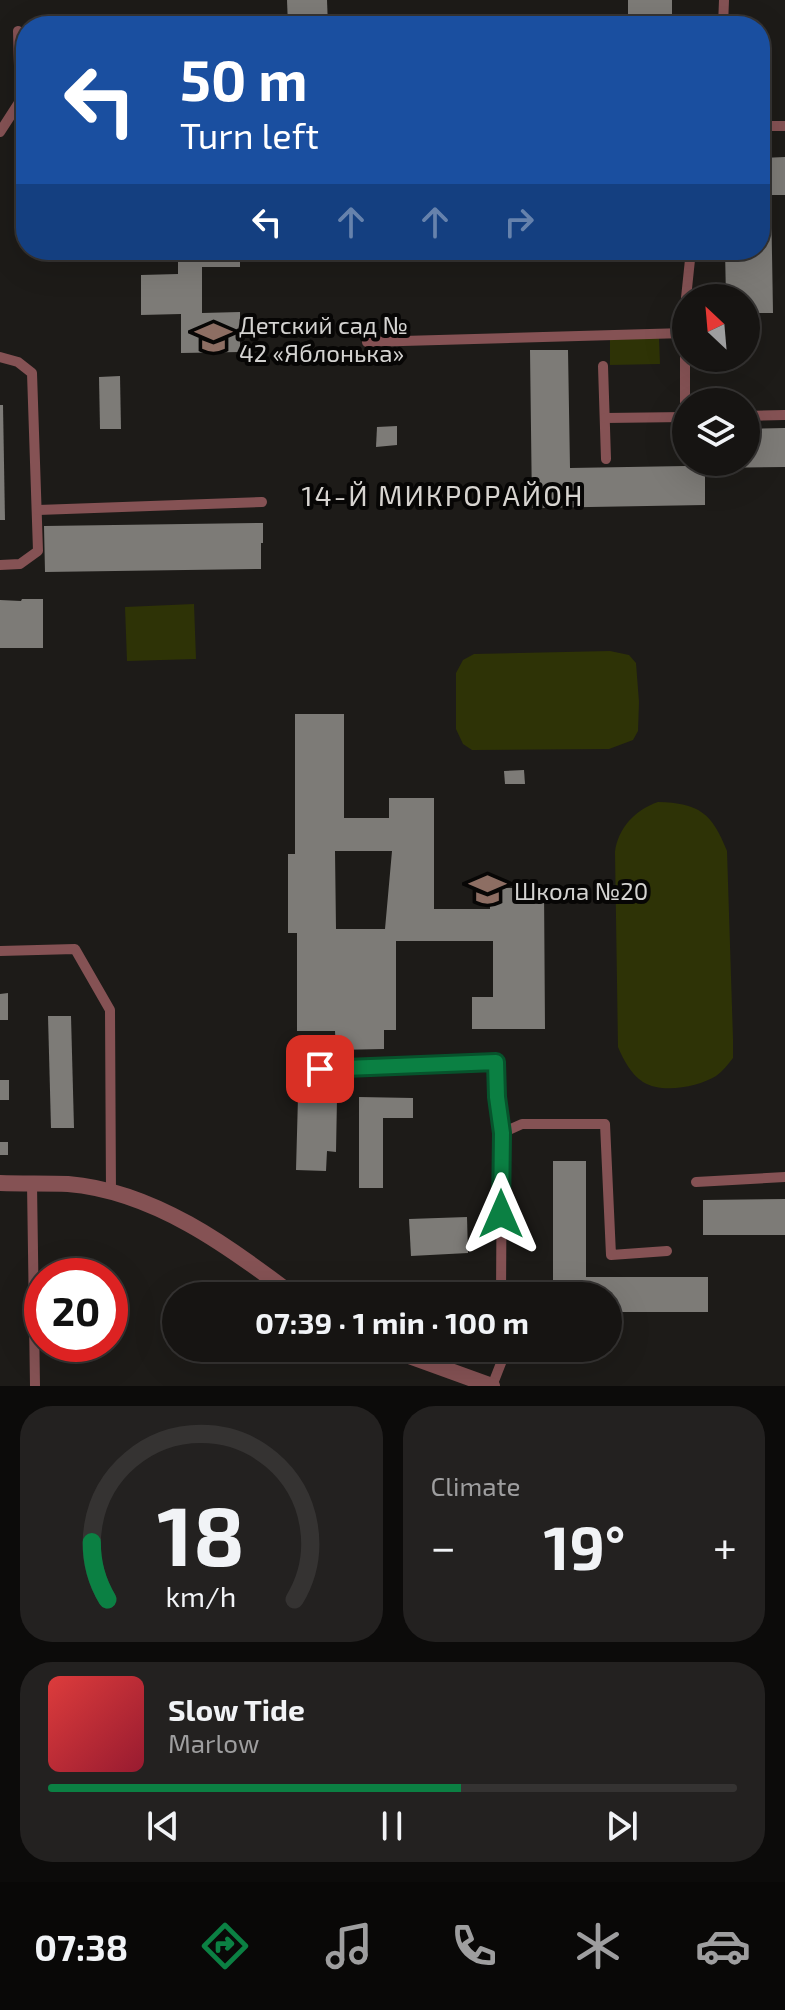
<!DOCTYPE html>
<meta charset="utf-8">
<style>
body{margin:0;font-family:"Exo 2",sans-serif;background:#232120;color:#f1f3f6;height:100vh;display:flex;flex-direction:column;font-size:30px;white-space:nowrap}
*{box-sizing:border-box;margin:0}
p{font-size:26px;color:#9e9e9f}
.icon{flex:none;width:44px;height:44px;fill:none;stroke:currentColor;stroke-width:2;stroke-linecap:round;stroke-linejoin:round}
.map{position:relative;height:1386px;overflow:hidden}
.side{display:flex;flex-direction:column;gap:20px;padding:20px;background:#0c0b0a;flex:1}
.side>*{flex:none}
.guide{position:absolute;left:16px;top:16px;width:754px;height:244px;border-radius:32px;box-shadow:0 8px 32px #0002,0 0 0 2px #353332;background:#1a4fa0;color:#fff;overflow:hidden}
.needle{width:52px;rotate:334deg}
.fabs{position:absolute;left:672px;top:284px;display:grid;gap:16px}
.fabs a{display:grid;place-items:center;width:88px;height:88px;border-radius:50%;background:#161412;box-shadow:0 8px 32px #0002,0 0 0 2px #353332;font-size:40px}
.speed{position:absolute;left:24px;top:1258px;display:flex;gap:16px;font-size:40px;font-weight:700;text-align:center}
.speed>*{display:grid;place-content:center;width:104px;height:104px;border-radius:50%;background:#161412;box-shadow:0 8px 32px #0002,0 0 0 2px #353332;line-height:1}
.speed .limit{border:12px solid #d22;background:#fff;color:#111}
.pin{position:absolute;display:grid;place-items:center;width:68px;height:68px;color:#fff;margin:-34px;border-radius:16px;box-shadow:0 4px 12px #0006}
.me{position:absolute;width:88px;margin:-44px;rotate:0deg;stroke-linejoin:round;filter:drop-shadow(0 0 6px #0008)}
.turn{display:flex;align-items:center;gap:28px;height:168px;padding:0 32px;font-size:36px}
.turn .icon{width:104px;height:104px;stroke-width:2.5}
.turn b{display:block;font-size:56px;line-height:68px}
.lanes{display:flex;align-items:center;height:76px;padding:0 32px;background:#0003;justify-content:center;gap:40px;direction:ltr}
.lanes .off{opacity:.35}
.big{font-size:60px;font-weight:700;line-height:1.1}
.side .widget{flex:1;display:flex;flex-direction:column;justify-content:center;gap:12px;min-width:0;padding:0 28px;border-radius:32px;background:#232120}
.side .dial{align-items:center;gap:0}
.dial svg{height:208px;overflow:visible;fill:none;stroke:#353332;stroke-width:7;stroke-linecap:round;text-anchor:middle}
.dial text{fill:#f1f3f6;stroke:none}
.song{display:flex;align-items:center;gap:24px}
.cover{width:96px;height:96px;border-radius:12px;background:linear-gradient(135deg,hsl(0 70% 55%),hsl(350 70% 35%))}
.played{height:8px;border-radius:4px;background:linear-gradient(90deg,#0b8043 60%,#353332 60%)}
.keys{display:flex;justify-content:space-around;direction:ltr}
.heat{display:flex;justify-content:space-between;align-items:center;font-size:44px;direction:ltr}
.side .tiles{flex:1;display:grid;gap:20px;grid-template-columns:1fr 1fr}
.widget:last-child{grid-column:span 2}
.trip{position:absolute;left:162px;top:1282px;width:460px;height:80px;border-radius:40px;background:#161412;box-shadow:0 8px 32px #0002,0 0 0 2px #353332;font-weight:700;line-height:80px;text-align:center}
.tabs{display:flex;height:128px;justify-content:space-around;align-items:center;background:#090807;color:#9e9e9f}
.tabs .icon{width:56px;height:56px}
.tabs .current{color:#0b8043}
.tabs b{font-size:36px;color:#f1f3f6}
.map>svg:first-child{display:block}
.green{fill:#2e3306}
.building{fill:#7d7b77;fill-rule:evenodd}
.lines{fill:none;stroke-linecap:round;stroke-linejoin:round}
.service{stroke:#855254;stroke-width:10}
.minor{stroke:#855254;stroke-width:16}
.route-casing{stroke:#07532c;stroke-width:20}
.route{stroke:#0b8043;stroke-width:14}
.labels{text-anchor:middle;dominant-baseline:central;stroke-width:8;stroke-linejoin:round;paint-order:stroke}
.poi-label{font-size:24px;fill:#d4d3d1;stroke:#070605;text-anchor:start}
.quarter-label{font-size:28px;letter-spacing:2px;fill:#d7d4d0;stroke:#070605}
</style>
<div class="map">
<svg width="785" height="1386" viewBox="0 0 785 1386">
<rect width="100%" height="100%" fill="#1d1b18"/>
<g class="green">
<polygon points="659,338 660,364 610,365 610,339"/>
<polygon points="194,604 196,659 127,661 125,607"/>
<polygon points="610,651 629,655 636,663 639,702 638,731 633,740 609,749 472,750 463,744 456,729 456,673 463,660 474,654"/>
<path d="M658,802c41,1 54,11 69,49l6,188v19c-5,6 -10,13 -17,18 -18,11 -54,18 -73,6 -12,-8 -19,-21 -25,-35l-3,-195c3,-24 20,-42 43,-50z"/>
</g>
<g class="building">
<polygon points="287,0 327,0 328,26 288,26"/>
<rect x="628" y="0" width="44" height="26"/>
<polygon points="785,157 785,195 771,195 773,313 746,313 746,298 726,298 725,250 760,250 760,158"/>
<polygon points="178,250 240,250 240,267 202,267 202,313 240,312 240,352 181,353 181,314 141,315 141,275 178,274"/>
<polygon points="530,350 568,350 570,468 686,466 689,468 689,462 746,462 746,429 785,428 785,467 705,468 705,505 532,508"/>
<polygon points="120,376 121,429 100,429 99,377"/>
<polygon points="0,405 3,405 5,520 0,520"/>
<polygon points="397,426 397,445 376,447 377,427"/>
<polygon points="263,523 263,543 261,543 261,569 45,572 44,526"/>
<polygon points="22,599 43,599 43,648 0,648 0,600 21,601"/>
<path d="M295,714h49v104h45v-20h45v111h56v-21h54l1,141h-73v-32h21v-56h-97v89h-12v19l-48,1 -1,-19h-38v-98h-9v-79h7zM335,851h57l-7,78h-49z"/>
<polygon points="524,770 525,784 505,784 504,771"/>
<polygon points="8,993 8,1020 0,1020 0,994"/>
<polygon points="48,1016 71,1016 74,1128 51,1128"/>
<rect x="0" y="1080" width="9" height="20"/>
<polygon points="298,1097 337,1098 336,1152 327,1151 326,1171 296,1170"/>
<polygon points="359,1097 413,1098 413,1118 383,1118 383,1188 359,1188"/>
<rect x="0" y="1142" width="8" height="13"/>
<polygon points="553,1161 586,1161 586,1277 708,1277 708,1312 608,1312 608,1296 553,1296"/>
<polygon points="785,1199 785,1235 703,1235 703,1200"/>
<polygon points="467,1217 468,1253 411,1256 409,1219"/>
<polygon points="176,1294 176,1316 171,1317 170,1295"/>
</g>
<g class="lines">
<g class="service">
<polyline points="723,26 724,0"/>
<polyline points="760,126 785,126"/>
<polyline points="0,132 20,101 18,31"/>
<polyline points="686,298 691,250"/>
<polyline points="685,333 685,417"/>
<polyline points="367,342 685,333 686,299"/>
<polyline points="0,357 18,362 32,373 38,551 20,564 0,565"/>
<polyline points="603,366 606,459"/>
<polyline points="746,416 785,415"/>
<polyline points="605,418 686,417"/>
<polyline points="38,510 262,502"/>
<polyline points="0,951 75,949 110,1010 111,1193"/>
<polyline points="320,1069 496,1062 497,1097 502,1133"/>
<polyline points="696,1182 785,1177"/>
<polyline points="32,1184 35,1386"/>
<polyline points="501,1296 502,1133 522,1124 605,1124 611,1255 667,1251"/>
<polyline points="492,1386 503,1358 503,1348"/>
</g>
<g class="minor">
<path d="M0,1183c23,1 46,0 68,1 85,7 161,62 226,112"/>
<polyline points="387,1348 492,1386"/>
</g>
</g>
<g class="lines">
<defs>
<polyline id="route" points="320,1069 496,1062 497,1097 502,1133 501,1214"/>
</defs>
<use href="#route" class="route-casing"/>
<use href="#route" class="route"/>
</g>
<defs>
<symbol id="school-bare" viewBox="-9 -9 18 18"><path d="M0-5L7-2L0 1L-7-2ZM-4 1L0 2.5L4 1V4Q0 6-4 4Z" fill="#8d6e63" stroke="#070605" stroke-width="2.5" paint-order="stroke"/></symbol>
</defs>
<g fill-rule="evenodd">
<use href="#school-bare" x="188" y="312" width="51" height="51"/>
<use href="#school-bare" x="462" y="864" width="51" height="51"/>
</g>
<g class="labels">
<g class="poi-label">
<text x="239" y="324">Детский сад №<tspan x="239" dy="28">42 «Яблонька»</tspan></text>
<text x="514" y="890">Школа №20</text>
</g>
<g class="quarter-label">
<text x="443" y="495">14-Й МИКРОРАЙОН</text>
</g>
</g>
</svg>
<div class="fabs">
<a><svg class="needle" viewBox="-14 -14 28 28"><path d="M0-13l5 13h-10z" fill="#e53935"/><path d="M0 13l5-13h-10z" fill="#9e9e9f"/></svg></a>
<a><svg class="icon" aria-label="layers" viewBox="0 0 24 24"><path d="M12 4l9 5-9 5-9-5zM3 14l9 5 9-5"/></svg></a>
</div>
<div class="speed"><div class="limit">20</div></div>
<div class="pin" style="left:320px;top:1069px;background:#d93025"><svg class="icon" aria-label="arrive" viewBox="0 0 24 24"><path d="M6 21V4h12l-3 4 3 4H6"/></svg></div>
<svg class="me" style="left:501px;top:1214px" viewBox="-20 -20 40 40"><path d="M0-17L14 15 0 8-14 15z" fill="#0b8043" stroke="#fff" stroke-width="4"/></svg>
<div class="trip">07:39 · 1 min · 100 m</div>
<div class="guide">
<div class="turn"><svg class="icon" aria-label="left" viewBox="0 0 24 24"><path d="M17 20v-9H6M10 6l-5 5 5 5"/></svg><div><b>50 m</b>Turn left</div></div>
<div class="lanes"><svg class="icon" aria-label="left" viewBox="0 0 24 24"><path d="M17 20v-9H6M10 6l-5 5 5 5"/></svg><svg class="icon off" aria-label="ahead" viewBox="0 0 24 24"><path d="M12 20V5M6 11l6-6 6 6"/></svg><svg class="icon off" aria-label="ahead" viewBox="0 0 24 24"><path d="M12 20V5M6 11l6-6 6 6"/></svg><svg class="icon off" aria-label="right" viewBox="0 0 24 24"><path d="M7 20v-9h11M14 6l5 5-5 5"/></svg></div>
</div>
</div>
<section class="side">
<div class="tiles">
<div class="widget dial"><svg viewBox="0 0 100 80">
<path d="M14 69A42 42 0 1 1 86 69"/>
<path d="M14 69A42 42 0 0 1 8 47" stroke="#0b8043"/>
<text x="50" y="56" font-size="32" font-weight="700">18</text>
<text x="50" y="72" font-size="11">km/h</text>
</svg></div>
<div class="widget"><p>Climate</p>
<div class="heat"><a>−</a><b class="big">19°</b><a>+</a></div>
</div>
<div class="widget">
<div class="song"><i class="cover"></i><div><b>Slow Tide</b><p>Marlow</p></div></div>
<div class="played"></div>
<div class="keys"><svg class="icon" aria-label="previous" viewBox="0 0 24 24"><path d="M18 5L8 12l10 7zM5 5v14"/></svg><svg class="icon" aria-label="pause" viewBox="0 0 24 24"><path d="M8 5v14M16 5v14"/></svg><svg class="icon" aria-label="next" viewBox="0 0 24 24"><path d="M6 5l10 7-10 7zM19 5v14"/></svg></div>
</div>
</div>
</section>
<nav class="tabs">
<b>07:38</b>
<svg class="icon current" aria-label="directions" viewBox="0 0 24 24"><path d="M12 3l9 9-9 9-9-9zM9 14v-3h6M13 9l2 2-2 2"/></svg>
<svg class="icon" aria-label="music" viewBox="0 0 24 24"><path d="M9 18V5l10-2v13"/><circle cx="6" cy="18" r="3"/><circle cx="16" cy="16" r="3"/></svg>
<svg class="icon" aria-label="phone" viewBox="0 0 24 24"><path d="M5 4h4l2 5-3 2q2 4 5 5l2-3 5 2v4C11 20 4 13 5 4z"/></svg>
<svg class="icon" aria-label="climate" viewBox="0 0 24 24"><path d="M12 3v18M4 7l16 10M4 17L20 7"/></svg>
<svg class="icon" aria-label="car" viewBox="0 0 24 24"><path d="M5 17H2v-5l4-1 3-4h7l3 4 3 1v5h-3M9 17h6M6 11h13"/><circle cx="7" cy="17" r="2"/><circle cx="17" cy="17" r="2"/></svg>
</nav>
